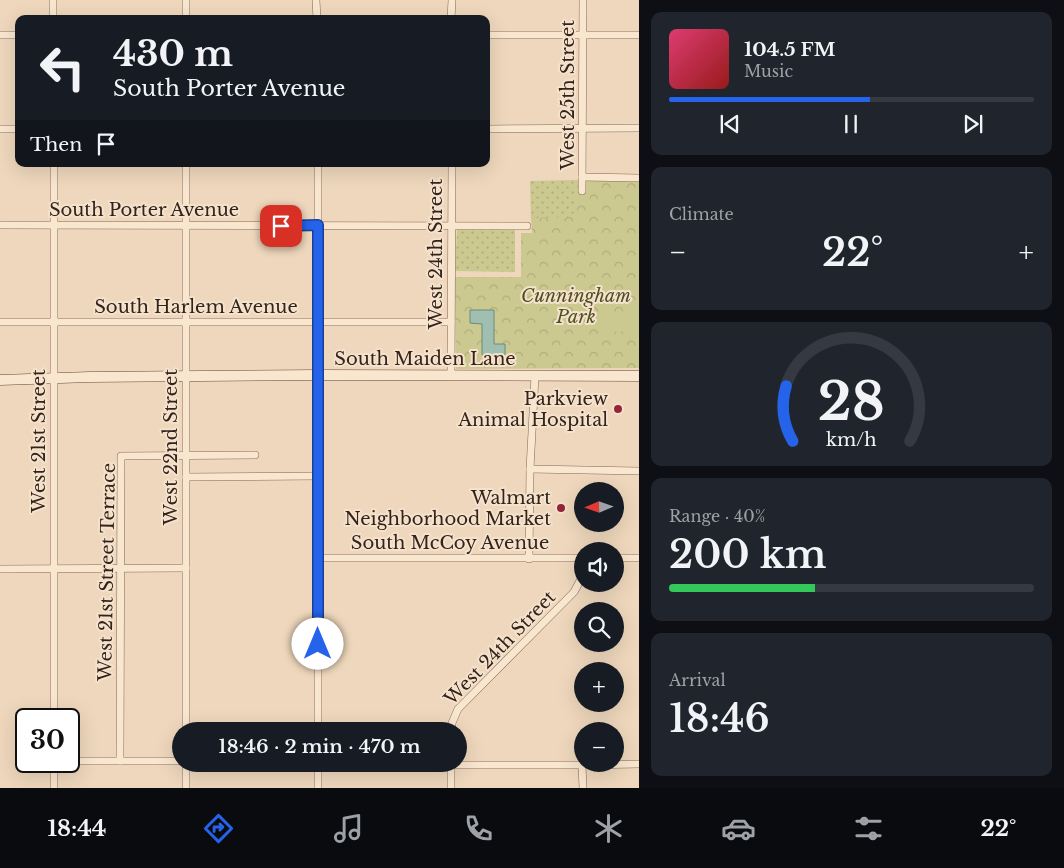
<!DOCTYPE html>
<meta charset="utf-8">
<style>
body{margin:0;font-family:"Libre Baskerville",serif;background:#20242c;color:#f1f3f6;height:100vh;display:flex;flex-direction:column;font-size:19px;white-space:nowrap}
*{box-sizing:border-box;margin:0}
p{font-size:16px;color:#9ea1a6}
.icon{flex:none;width:28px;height:28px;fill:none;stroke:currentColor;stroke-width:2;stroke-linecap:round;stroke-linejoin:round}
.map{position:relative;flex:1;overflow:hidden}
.side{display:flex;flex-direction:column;gap:12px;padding:12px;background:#0d0f14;width:425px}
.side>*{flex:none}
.hud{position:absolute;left:15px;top:15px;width:475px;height:152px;border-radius:10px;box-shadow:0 5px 20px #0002;background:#171b24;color:#f1f3f6;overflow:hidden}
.needle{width:32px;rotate:268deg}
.tools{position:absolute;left:574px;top:482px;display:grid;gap:10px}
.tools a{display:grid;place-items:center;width:50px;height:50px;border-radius:50%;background:#171b24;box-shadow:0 5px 20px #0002;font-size:25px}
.speed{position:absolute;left:15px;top:708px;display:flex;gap:10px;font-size:25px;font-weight:700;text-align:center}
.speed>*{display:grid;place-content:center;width:65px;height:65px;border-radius:50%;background:#171b24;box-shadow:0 5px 20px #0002;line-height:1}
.speed .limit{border:2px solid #111;border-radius:8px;background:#fff;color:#111}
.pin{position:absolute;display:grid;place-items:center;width:42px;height:42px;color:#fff;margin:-21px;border-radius:10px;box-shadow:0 2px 8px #0006}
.me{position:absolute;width:55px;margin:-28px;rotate:0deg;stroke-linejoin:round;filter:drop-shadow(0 0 4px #0008)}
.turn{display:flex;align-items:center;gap:18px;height:105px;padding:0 15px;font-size:22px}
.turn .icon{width:65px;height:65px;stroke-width:2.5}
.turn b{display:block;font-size:35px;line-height:42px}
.then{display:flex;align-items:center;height:48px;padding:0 15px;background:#0003;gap:10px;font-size:19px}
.big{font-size:38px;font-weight:600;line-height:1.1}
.side .card{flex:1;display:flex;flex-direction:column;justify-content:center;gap:8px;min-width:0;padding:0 18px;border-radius:10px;background:#20242c}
.side .dial{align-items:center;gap:0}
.dial svg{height:130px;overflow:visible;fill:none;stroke:#363941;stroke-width:7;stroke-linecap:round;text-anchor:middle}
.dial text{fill:#f1f3f6;stroke:none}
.song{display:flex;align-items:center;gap:15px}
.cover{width:60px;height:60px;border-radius:8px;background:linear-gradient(135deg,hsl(340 70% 55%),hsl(0 70% 35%))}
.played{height:5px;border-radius:2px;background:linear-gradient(90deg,#2563eb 55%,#363941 55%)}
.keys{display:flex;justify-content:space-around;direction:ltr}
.heat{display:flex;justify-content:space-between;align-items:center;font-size:28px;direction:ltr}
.charge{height:8px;border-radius:4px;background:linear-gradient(90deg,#34c759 40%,#363941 0)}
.trip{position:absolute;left:172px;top:722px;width:295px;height:50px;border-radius:25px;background:#171b24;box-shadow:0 5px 20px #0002;font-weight:600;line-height:50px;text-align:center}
.tabs{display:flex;height:80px;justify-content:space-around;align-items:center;background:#090b0e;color:#9ea1a6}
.tabs .icon{width:35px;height:35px}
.tabs .on{color:#2563eb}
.tabs b{font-size:22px;color:#f1f3f6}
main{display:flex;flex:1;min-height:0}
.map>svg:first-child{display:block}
.grass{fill:url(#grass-dots)}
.forest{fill:url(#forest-crowns)}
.pitch{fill:#ccc990}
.water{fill:#a0bfb1;stroke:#688c7d}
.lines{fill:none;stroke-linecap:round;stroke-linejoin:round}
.minor-casing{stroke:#856755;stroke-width:8}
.secondary-casing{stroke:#674839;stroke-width:11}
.minor{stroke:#f9e6cf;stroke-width:7}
.secondary{stroke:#f9e6cf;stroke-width:10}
.route-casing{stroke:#184099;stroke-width:12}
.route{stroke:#2563eb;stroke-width:9}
.poi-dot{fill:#952538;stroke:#f5e2cc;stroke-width:2}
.labels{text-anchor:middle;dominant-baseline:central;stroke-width:4;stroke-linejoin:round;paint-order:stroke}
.street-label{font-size:18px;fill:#34231b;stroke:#f5e2cc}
.park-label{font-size:18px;font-style:italic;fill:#4d5121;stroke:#f5e2cc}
.poi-label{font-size:18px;fill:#34231b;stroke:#f5e2cc;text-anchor:end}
</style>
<main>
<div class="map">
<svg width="639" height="788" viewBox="0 0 639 788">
<defs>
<pattern id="grass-dots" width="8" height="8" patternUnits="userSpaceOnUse" patternTransform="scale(1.25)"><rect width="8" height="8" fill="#ccc990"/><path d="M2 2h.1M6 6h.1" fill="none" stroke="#b0ac7c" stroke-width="1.8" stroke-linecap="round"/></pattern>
<pattern id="forest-crowns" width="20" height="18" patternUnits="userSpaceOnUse" patternTransform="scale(1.25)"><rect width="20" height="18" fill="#ccc990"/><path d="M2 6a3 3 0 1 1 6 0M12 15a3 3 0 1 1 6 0" fill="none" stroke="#b0ac7c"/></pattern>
</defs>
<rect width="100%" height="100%" fill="#eed7bc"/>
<g class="grass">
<polygon points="574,180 574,218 531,218 530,181"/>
<polygon points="457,230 515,230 515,272 455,271"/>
</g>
<polygon class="forest" points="639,179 639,368 456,369 455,277 521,277 521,233 532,233 531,218 574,217 574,180"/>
<polygon class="pitch" points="599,313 639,314 639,332 599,331"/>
<polygon class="water" points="470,310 494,310 494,344 505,344 505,355 482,355 482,324 470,323"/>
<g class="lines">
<defs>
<g id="minor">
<polyline points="53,0 53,19"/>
<polyline points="316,0 317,19"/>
<polyline points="186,19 186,0"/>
<polyline points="451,19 452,0"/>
<polyline points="0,35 19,35"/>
<polyline points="486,35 639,35"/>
<polyline points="0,129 19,129"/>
<polyline points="486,129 639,128"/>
<polyline points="54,164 54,719"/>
<polyline points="582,177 639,178"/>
<polyline points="582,191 583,0"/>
<polyline points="0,225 527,226"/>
<polyline points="0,322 451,322"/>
<polyline points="451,375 452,164"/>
<polyline points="530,469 639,471"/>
<polyline points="186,477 317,476"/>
<polyline points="317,558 582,558"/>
<polyline points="615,558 639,558"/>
<polyline points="529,559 530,469 535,376"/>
<polyline points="0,569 186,568"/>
<polyline points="186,731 186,164"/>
<polyline points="318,731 318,164"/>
<polyline points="451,731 452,723 458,709 574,592 581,579 582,558"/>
<polyline points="54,761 54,788"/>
<polyline points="69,761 181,761"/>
<polyline points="120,761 121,456 255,455"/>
<polyline points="318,764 318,788"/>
<polyline points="451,764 451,788"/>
<polyline points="318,765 582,765 639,764"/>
<polyline points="582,765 583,788"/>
<polyline points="186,788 186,764"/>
</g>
<polyline id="secondary" points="0,380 90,377 318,375 639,376"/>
</defs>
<use href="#minor" class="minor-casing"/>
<use href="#secondary" class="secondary-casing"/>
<use href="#minor" class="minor"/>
<use href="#secondary" class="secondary"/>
</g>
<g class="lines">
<defs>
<polyline id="route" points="281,226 318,225 318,644"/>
</defs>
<use href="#route" class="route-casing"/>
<use href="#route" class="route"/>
</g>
<g class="poi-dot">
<circle cx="618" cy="409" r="5"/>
<circle cx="561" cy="508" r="5"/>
</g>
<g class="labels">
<g class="street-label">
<text transform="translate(568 95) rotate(-90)">West 25th Street</text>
<text x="144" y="210">South Porter Avenue</text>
<text transform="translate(436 254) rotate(-90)">West 24th Street</text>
<text x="196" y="307">South Harlem Avenue</text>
<text x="425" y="359">South Maiden Lane</text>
<text transform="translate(39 441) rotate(-90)">West 21st Street</text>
<text transform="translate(171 447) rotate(-90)">West 22nd Street</text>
<text x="450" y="543">South McCoy Avenue</text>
<text transform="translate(107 572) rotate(-89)">West 21st Street Terrace</text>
<text transform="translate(500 648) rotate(-46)">West 24th Street</text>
</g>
<g class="park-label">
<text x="576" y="296">Cunningham<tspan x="576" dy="21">Park</tspan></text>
</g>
<g class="poi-label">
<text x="608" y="399">Parkview<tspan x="608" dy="21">Animal Hospital</tspan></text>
<text x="551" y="498">Walmart<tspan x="551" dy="21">Neighborhood Market</tspan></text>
</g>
</g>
</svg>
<div class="tools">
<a><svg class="needle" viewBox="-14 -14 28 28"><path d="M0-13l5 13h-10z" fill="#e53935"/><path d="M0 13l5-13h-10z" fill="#9ea1a6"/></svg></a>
<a><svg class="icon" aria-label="sound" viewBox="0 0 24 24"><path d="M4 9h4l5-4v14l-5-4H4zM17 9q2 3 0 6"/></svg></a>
<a><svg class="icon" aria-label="search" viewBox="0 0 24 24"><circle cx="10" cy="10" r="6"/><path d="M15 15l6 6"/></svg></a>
<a>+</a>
<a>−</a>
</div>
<div class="speed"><div class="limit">30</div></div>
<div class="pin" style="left:281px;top:226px;background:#d93025"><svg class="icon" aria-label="arrive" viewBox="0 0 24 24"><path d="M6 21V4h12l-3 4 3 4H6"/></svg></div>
<svg class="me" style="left:318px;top:644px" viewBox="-20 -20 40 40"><circle r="19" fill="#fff"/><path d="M0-13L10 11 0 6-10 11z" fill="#2563eb"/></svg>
<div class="trip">18:46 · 2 min · 470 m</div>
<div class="hud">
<div class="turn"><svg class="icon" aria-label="left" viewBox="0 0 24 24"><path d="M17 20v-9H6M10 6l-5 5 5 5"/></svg><div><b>430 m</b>South Porter Avenue</div></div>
<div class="then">Then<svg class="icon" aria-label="arrive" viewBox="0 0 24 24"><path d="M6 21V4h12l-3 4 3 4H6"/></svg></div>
</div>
</div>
<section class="side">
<div class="card">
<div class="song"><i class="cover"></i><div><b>104.5 FM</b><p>Music</p></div></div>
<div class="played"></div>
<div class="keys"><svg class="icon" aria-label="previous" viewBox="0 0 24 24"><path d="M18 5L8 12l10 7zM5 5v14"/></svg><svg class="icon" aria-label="pause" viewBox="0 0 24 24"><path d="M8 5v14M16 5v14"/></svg><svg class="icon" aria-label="next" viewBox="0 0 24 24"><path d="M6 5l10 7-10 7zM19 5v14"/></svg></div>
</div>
<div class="card"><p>Climate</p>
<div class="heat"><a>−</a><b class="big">22°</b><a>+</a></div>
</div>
<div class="card dial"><svg viewBox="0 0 100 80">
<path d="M14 69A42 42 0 1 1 86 69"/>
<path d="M14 69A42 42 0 0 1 10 35" stroke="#2563eb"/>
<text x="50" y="56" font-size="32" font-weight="700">28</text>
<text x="50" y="72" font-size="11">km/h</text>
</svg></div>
<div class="card"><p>Range · 40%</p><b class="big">200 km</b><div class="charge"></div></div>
<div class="card"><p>Arrival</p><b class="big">18:46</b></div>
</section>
</main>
<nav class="tabs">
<b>18:44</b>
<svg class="icon on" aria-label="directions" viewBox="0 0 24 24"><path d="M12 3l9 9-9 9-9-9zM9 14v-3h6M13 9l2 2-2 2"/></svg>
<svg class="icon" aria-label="music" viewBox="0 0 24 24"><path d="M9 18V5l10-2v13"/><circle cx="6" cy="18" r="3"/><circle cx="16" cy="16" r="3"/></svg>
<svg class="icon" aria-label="phone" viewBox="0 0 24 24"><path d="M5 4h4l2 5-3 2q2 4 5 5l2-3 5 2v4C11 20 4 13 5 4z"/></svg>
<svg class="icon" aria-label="climate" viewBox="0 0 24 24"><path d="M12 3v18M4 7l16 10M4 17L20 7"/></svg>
<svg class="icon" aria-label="car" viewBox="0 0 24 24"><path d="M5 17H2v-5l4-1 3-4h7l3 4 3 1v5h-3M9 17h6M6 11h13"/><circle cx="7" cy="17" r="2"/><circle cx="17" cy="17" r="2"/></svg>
<svg class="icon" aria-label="filters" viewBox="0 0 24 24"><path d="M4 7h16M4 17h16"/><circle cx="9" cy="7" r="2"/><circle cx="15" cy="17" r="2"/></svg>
<b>22°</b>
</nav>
